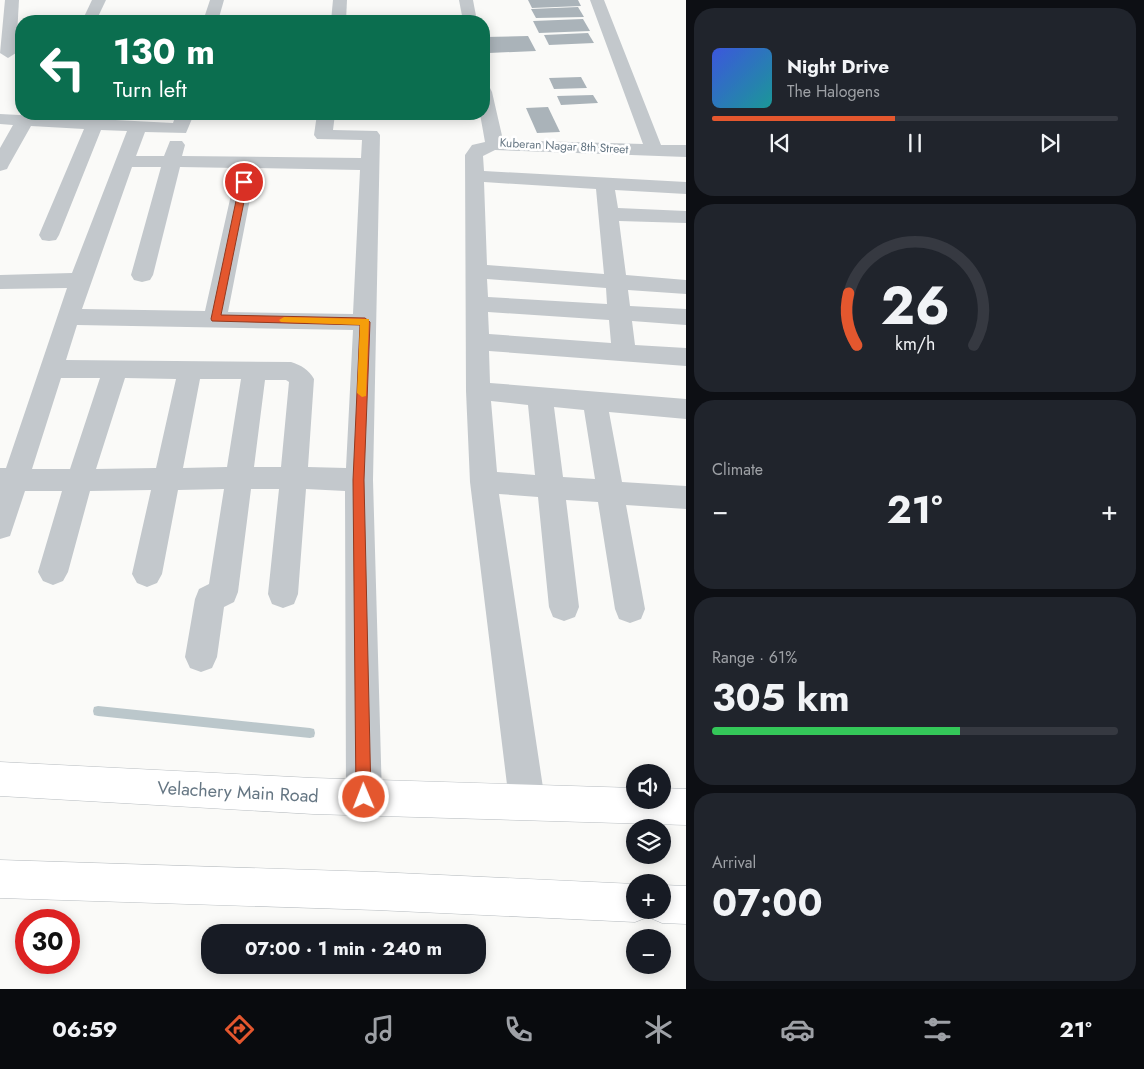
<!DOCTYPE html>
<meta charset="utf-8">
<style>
body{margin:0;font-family:Jost,sans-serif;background:#20242c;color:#f1f3f6;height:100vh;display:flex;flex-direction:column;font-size:19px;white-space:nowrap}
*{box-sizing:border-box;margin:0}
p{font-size:16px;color:#9ea1a6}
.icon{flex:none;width:28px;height:28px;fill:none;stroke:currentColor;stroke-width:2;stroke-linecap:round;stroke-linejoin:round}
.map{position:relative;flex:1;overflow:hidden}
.panel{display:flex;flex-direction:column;gap:8px;padding:8px;background:#0d0f14;width:458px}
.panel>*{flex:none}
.guide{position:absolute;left:15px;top:15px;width:475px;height:105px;border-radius:20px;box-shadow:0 2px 12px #0003;background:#0b6e4f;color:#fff;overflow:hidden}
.tools{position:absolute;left:626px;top:764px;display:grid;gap:10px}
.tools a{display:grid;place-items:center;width:45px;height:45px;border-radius:50%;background:#171b24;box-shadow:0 2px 12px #0003;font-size:25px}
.speed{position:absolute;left:15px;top:909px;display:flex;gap:10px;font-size:25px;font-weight:700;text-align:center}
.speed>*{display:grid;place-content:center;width:65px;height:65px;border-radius:50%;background:#171b24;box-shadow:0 2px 12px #0003;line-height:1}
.speed .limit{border:8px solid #d22;background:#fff;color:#111}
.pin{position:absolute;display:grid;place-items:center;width:42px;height:42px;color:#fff;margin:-21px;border:2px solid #fff;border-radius:50%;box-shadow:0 1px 5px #0007}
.me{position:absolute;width:55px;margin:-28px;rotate:359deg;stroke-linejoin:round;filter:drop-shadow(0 0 4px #0008)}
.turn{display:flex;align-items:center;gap:18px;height:105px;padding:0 15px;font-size:22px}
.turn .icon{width:65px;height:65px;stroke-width:2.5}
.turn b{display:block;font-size:35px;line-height:42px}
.big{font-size:38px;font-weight:700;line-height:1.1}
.panel .card{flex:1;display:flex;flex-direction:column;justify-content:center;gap:8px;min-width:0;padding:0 18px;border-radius:20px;background:#20242c}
.panel .dial{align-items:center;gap:0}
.dial svg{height:130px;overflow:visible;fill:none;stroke:#363941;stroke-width:7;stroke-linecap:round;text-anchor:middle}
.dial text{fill:#f1f3f6;stroke:none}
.song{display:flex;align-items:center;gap:15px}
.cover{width:60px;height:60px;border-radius:8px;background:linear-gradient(135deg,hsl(230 70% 55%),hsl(180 70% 35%))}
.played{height:5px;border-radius:2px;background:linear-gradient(90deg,#e4572e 45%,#363941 45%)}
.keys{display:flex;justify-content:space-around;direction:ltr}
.heat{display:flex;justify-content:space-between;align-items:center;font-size:28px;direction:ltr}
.charge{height:8px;border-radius:4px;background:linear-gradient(90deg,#34c759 61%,#363941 0)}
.trip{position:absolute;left:201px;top:924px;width:285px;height:50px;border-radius:20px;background:#171b24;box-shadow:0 2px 12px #0003;font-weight:700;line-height:50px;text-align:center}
.dock{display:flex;height:80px;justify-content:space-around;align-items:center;background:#090b0e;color:#9ea1a6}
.dock .icon{width:35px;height:35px}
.dock .on{color:#e4572e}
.dock b{font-size:22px;color:#f1f3f6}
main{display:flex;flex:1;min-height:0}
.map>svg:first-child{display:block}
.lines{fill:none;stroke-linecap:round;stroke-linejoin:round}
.stream{fill:#bbc7cb;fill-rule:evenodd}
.building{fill:#aab3b9}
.primary-casing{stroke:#b5babe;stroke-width:1}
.minor{fill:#c3c8cc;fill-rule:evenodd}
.primary{fill:#fff;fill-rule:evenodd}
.route{fill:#e4572e;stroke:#94391e}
.slow{fill:#f59e0b}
.labels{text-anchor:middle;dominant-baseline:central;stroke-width:5;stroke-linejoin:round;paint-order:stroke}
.far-street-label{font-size:12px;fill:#657683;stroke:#fff}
.near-street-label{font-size:18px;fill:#657683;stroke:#fff}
</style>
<main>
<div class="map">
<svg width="687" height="989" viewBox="0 0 687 989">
<rect width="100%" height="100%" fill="#fafaf8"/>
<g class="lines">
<polygon class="stream" points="98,706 310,728 314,729 315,733 314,737 310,738 98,716 94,715 93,711 94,707"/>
</g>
<g class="building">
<polygon points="528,0 578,0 581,6 532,8"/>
<polygon points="578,7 584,17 536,18 531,9"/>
<polygon points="583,19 590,31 539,33 533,21"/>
<polygon points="588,33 594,43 549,45 544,35"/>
<polygon points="528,36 536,51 489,53 484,40 484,37"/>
<polygon points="581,77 587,88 554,89 549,78"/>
<polygon points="593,95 598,103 561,105 557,96"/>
<polygon points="548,107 560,132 537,133 526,108"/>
</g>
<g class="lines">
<defs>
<g id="primary">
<polygon points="0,762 313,778 635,788 635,800 662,800 662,788 687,789 687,825 313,814 0,796"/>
<polygon points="0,860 376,872 635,884 635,910 662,910 662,885 687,886 687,924 662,923 648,917 635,922 376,910 0,898"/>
</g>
</defs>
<use href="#primary" class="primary-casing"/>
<g class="minor">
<polygon points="5,0 19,0 16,53 8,58 0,53"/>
<polygon points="92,0 106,0 96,21 82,21"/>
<polygon points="210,0 224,0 218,21 203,21"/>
<polygon points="333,0 347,0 346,21 331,21"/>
<polygon points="459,0 473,0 477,21 463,21"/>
<path d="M590,0h14l57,145h26v12l-192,-7 -12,6 1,15 203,11v12l-72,-4 3,18 69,3v12l-68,-2 7,54 61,5v14l-59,-4 2,16 57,3v16l-55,-4 3,24 52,3v18l-198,-15 1,32 197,16v20l-78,-7 13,70 65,4v23l-61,-4 19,104 -4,10 -11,4 -11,-4 -4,-10 -17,-107 -32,-2 13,107 -4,10 -11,4 -11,-4 -4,-10 -11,-110 -39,-3 46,307 -5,13 -13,5 -13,-5 -5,-13 -39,-319 -4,-91 -1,-236 7,-10 13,-3 -5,-28h4v-27l6,1 2,4 11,48 140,4zM484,182l112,7 8,85 -117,-9zM487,279l119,9 1,16 -119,-7zM488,312l121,8 2,23 -122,-9zM491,401l37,4 7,70 -38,-3zM554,407l30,3 11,69 -32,-2z"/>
<path d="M0,114l173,9 3,-9h18l-8,19 -41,-1 -9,24h28l6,-15h12l3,4 -3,11 179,2 1,-18 -45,-1 -3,-4 3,-21h18l-2,16 44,1 3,4 -7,345 9,317 -5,13 -13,5 -13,-5 -5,-13 -1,-306 -39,-2 -8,105 -4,10 -11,4 -11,-4 -4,-10 11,-105h-28l-13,103 -4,10 -10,5 -7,50 -5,11 -11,4 -11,-4 -5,-11 10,-58 4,-10 10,-5 15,-95 -46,1 -16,84 -5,9 -10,4 -10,-4 -5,-9 19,-84 -61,1 -22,81 -5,9 -10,4 -10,-4 -5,-9 24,-81h-37l-15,45 -10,3v-71h6l61,-180 -67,1v-14l72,-2 55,-142 -26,-1 -42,105 -3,5 -7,1 -7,-1 -3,-5 45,-106 -53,-3 -22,39 -2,4 -7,2v-23l13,-23 -13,-1zM132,167h29l-30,108 3,5 8,2 8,-2 3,-5 27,-108 57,1 -32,143 -123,-2zM256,168l104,2 -7,144 -125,-2zM77,325l276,5 -7,138 -38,-1 6,-88c-5,-9 -13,-14 -23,-17l-225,-2zM61,378h39l-30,91h-38zM125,378l51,1 -20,89 -60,1zM200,379h41l-14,88 -44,1zM265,380h21l3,2 -8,85h-27z"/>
</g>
<use href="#primary" class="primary"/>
</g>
<polygon class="route" points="244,180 248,182 221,315 365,318 370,322 364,480 371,797 369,802 364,804 358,802 356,797 353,480 360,325 212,321 211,319 240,182"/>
<polygon class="slow" points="284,317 369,319 366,396 362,397 357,393 360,325 281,322 279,320"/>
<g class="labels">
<g class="far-street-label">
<text transform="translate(564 146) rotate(3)">Kuberan Nagar 8th Street</text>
</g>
<g class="near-street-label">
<text transform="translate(238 792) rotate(3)">Velachery Main Road</text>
</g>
</g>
</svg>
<div class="tools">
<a><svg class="icon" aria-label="sound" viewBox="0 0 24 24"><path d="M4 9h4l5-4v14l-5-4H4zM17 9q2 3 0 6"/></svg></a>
<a><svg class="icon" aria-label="layers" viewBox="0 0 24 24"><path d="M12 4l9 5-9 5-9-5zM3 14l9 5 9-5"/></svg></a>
<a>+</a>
<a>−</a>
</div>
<div class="speed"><div class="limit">30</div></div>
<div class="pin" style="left:244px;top:182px;background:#d93025"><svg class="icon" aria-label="arrive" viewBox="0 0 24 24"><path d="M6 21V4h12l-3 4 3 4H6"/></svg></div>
<svg class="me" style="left:364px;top:797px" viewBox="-20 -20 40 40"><circle r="17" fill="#e4572e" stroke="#fff" stroke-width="3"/><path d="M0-11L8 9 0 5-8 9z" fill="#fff"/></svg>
<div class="trip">07:00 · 1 min · 240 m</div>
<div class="guide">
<div class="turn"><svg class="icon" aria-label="left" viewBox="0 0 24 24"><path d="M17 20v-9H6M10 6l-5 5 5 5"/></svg><div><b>130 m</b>Turn left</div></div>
</div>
</div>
<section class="panel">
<div class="card">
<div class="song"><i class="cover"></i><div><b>Night Drive</b><p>The Halogens</p></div></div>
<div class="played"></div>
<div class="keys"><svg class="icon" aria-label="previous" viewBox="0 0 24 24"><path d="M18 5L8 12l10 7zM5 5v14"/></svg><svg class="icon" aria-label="pause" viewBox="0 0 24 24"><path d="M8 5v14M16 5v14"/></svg><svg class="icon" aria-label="next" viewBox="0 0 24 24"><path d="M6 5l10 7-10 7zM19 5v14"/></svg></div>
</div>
<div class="card dial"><svg viewBox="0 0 100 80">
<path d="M14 69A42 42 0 1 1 86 69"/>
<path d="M14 69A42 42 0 0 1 9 37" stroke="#e4572e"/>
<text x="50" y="56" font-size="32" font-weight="700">26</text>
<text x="50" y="72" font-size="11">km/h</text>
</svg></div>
<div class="card"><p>Climate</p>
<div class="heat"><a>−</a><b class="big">21°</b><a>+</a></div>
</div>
<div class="card"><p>Range · 61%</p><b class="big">305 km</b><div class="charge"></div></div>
<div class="card"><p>Arrival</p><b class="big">07:00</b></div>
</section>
</main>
<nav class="dock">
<b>06:59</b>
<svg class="icon on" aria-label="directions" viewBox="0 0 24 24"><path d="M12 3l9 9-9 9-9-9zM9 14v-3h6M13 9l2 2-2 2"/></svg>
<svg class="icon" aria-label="music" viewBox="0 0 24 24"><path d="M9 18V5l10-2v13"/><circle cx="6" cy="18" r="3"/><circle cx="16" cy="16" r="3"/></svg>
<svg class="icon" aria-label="phone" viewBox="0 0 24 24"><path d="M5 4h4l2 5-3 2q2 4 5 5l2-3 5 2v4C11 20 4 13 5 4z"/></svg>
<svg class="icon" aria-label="climate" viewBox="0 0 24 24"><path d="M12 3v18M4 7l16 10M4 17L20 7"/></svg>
<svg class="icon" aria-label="car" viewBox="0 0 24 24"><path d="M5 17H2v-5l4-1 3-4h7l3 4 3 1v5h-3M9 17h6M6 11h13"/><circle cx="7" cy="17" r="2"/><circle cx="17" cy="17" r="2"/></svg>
<svg class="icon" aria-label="filters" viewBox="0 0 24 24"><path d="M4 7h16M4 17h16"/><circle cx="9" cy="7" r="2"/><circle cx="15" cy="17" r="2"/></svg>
<b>21°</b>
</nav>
